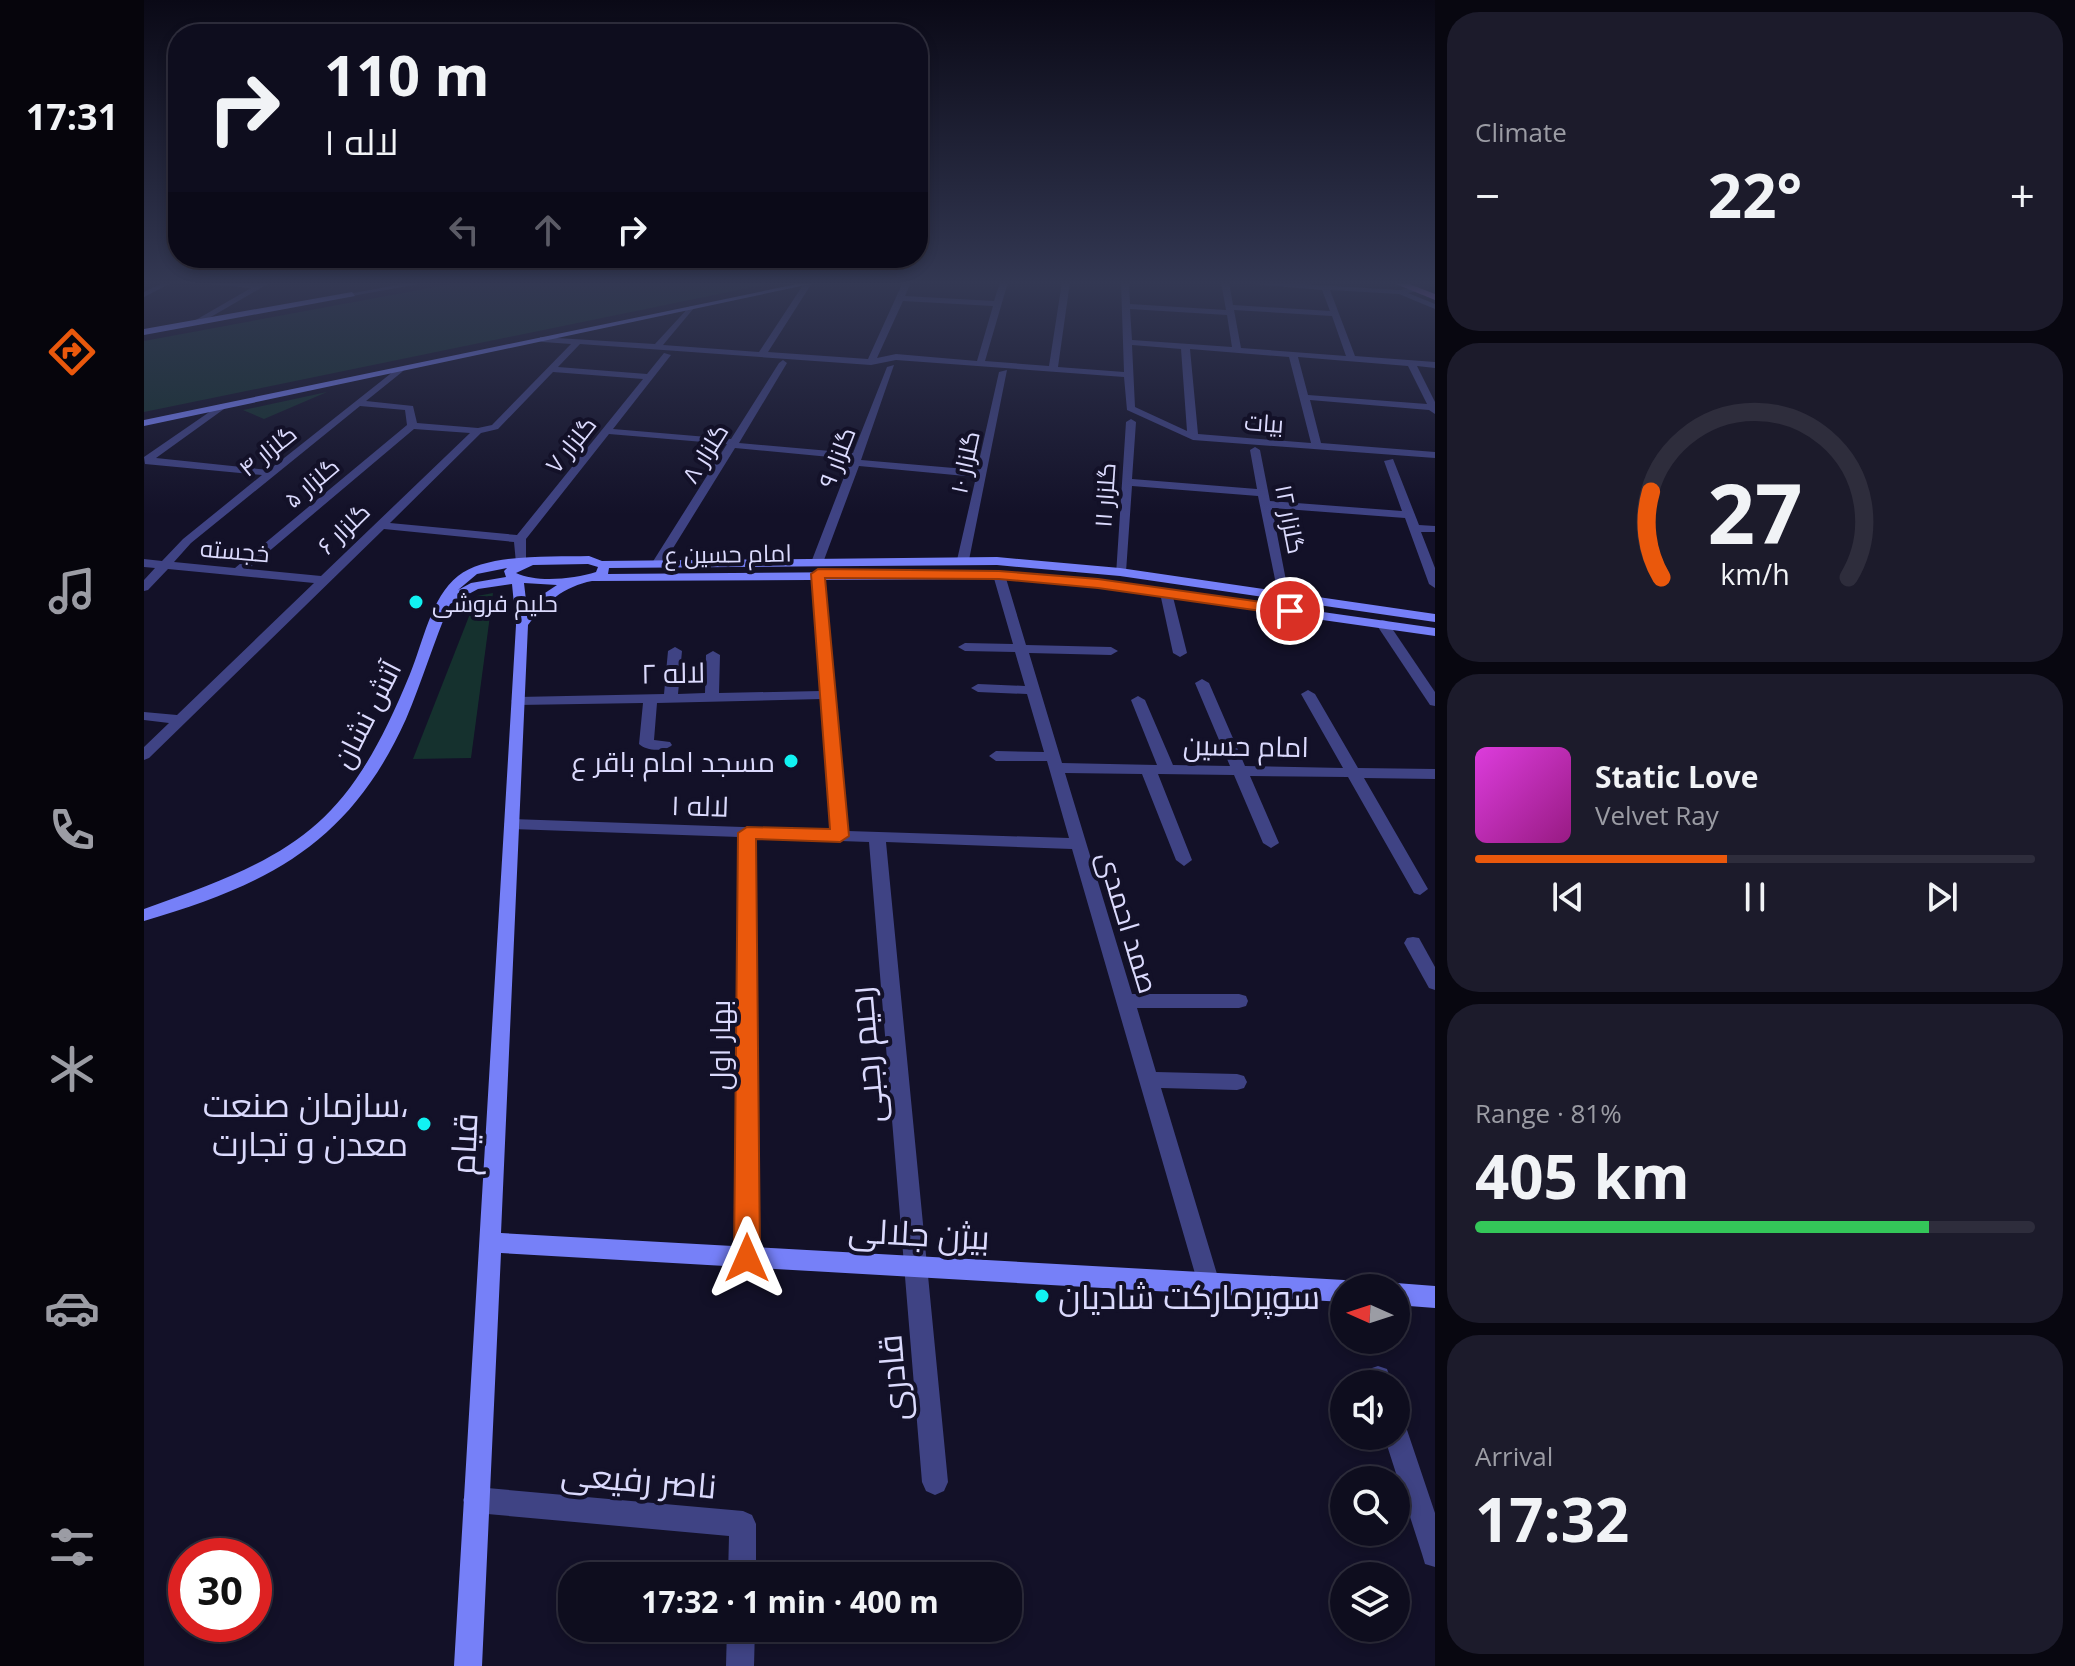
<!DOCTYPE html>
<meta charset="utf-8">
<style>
body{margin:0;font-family:"Open Sans",Cairo,sans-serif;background:#1c1b2b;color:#f1f3f6;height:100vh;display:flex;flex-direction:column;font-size:30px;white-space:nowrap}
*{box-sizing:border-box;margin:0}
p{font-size:26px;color:#9b9ca4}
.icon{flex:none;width:44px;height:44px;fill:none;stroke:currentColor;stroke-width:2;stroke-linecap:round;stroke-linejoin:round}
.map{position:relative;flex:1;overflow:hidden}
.details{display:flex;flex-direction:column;gap:12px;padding:12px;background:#080710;width:640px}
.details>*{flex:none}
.top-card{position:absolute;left:24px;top:24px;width:760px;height:244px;border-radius:32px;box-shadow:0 4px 12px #0003,0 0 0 2px #2e2d3c;background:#0e0d1e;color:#f1f3f6;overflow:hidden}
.needle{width:52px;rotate:273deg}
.fabs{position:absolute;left:1186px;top:1274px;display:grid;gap:16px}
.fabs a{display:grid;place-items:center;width:80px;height:80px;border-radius:50%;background:#0e0d1e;box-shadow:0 4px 12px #0003,0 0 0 2px #2e2d3c;font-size:40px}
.speed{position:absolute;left:24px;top:1538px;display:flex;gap:16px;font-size:40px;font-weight:700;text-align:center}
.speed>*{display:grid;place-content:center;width:104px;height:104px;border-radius:50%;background:#0e0d1e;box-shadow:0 4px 12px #0003,0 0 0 2px #2e2d3c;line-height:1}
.speed .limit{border:12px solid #d22;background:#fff;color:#111}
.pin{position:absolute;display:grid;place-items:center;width:68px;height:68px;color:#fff;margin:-34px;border:4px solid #fff;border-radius:50%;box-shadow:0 2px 8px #0007}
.me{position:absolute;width:88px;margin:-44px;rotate:0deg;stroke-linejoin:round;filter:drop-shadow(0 0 6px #0008)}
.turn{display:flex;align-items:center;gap:28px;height:168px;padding:0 24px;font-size:36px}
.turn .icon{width:104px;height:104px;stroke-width:2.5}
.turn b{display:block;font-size:56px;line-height:68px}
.lanes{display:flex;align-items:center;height:76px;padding:0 24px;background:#0003;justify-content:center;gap:40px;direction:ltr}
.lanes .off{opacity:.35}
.big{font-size:60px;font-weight:700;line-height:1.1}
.details .card{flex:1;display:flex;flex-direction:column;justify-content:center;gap:12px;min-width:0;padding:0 28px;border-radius:32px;background:#1c1b2b}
.details .dial{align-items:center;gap:0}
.dial svg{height:208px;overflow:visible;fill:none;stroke:#2e2d3c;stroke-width:7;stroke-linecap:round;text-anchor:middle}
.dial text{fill:#f1f3f6;stroke:none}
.song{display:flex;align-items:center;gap:24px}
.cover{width:96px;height:96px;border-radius:12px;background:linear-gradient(135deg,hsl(300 70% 55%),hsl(310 70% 35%))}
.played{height:8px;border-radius:4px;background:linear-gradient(90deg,#ea580c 45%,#2e2d3c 45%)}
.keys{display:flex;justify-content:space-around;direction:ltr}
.heat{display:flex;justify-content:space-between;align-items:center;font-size:44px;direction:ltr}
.charge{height:12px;border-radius:6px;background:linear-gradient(90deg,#34c759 81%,#2e2d3c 0)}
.trip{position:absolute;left:414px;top:1562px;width:464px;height:80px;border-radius:32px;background:#0e0d1e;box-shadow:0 4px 12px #0003,0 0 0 2px #2e2d3c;font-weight:700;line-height:80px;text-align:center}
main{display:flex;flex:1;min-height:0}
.tab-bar{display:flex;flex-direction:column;width:144px;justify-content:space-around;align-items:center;background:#06050c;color:#9b9ca4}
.tab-bar .icon{width:56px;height:56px}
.tab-bar .active{color:#ea580c}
.tab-bar b{font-size:36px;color:#f1f3f6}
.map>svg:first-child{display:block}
.green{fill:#15312e}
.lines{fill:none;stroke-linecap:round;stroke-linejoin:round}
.street{fill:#3f4384;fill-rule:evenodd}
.secondary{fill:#7680f8;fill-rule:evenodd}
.primary{fill:#b367f7;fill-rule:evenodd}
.route{fill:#ea580c;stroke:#983908;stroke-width:2}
.poi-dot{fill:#11f2f2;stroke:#131128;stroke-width:3}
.labels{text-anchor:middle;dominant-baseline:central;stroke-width:8;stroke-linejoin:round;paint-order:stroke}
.far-street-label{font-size:24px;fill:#dbdafd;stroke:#131128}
.far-poi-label{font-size:24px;fill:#dbdafd;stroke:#131128;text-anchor:start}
.street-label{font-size:28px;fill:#dbdafd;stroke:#131128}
.poi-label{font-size:28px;fill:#dbdafd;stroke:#131128;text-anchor:end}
.near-street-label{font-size:34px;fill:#dbdafd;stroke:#131128}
.near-poi-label{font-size:34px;fill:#dbdafd;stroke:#131128;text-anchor:end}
</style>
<main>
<nav class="tab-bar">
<b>17:31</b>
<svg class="icon active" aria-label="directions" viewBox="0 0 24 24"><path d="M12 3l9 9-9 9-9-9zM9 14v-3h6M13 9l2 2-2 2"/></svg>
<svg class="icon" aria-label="music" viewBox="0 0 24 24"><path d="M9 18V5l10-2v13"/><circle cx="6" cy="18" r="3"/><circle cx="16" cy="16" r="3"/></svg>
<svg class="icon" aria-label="phone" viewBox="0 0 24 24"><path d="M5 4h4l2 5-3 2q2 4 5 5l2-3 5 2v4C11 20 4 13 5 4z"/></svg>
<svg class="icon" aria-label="climate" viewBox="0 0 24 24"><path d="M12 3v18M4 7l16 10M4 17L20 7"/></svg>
<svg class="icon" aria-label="car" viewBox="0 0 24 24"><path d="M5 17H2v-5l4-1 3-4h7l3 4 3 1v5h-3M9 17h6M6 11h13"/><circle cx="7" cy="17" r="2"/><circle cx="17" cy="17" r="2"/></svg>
<svg class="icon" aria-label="filters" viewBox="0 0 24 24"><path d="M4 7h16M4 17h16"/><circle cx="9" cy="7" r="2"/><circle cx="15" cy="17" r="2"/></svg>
</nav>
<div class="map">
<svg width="1291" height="1666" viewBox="0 0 1291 1666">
<rect width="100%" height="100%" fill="#131128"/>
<g class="green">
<polygon points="318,282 633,282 0,412 0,341"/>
<polygon points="183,392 120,419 99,410"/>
<polygon points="349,593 327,758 269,759 333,596"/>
</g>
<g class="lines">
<g class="street">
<polygon points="20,282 29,282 0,297 0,292"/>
<polygon points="44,282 127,282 53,325 50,325 50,321 107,288"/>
<polygon points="270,282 286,282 208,296 204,294"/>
<path d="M661,282l7,1 -44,69 100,7 35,-77h8l-6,14 89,5 6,-19h8l-23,79 64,5 13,-84h8l-12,85 66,5 -3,-90h8l1,22 96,6 -5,-28h8l4,23 97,6 -8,-21 -90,-8h34l133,8 19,-3v4l-10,2 27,11v5l-36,-15 -69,-4 25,66 80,6v6l-18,-2 18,36v12l-6,-4 -119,-10 11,43 114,9v6l-242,-18 -66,-30 -3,-33 -228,-17 -25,5 -291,-21 -22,23 89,7 17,-21 7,2 -58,74 118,10 48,-76 4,-3 4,3 -48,80 114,10 34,-86 7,-2 -33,95 116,10 22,-98 8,-2 -38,190 -6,4 -6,-4 19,-83 -117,-11 -35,94 -6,4 -6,-4 39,-101 -116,-11 -73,118h-8l-2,-3 75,-119 -118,-10 -83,105v27h-8l-2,-3 -2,-21 -130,-13 -235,229 -5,2v-13l25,-24 -25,-3v-8l33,3 137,-132 -146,-14 -20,21 -4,1v-11l11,-12 -11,-1v-8l18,2 21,-22 79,-64 -117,-11 -1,-7 77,-53 3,1v4l-68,49 113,12 130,-103 5,3 -2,2 -36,29 47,5 4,17 61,5 14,-3 79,-81 -28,-2 -3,-1v-4l115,7 35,-38 4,2 -31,37 96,7zM759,301l90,5 -16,55 -81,-7 -19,4zM986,309l97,6 5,32 -100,-7zM1090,310l98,6 14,40 -105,-8zM988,345l49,4 6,82 -52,-24zM1046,349l99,8 22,86 -113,-9zM1154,357l110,9 19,38 -119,-9zM409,372l90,7 -126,156 -127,-12 91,-90 17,-4zM216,406l45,4 2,15 -172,143 -61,-6 17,-19zM270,429l56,4 -149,143 -73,-7z"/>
<polygon points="987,419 992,422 988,479 1113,489 1106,450 1111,447 1116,450 1126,501 1258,511 1240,461 1249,459 1275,525 1291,526 1291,532 1277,532 1291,568 1291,588 1285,584 1261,518 1128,508 1145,596 1143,599 1135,599 1114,496 988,486 982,572 980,575 972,575 982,422"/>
<path d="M674,570l6,4 24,257 221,7 -22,-77h-51l-7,-5 7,-5 48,1 -17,-58 -49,-2 -7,-4 7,-4 47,2 -10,-34 -50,-1 -7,-4 7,-4 48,1 -20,-69 6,-4 6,4 21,70 85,2 7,4 -7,4 -82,-2 33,110 95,2 -26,-65 7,-4 7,4 28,65 57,1 -35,-83 7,-4 7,4 36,83 98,2 -42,-74 7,-4 7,4 43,74 77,1v10l-71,-1 64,111 -8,6 -6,-2 -66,-116 -98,-1 29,67 -8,5 -8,-5 -29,-68 -76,-1 34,86 -8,6 -8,-6 -34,-86 -77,-1 67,221h107l7,2 2,5 -2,5 -7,2h-102l19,64 81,2 7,2 3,6 -3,6 -7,2 -76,-2 59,196 -3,8 -8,3 -8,-3 -3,-8 -126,-435 -186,-7 62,640 -4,9 -9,4 -9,-4 -4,-9 -53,-640 -114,-4 3,420 -3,7 -8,3 -8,-3 -3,-7 3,-421 -227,-8 -8,-5 8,-5 320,11 -10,-131 -165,4 -3,37 16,2 2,3c-7,7 -26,6 -33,-1l4,-41 -125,2 -7,-4 7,-4 146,-3 4,-43 7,-4 7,4 -4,43 27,-1 1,-38 7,-4 7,4 -1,38 102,-2 -9,-117z"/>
<polygon points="1022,589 1028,593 1043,653 1036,657 1029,653 1016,593"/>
<polygon points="1238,620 1243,621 1291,692 1291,706 1286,705 1232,624"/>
<polygon points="1269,937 1275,938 1291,967 1291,990 1285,988 1260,943 1263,938"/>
<polygon points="1234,1366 1243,1369 1248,1384 1224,1384 1222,1378 1225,1369"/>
<polygon points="1252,1420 1261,1424 1291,1513 1291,1567 1281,1564 1278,1554 1240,1436 1252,1436"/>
<polygon points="332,1487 599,1511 608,1515 612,1524 612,1576 584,1576 585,1536 332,1513 323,1509 319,1500 323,1491"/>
<polygon points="583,1628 611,1628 610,1666 582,1666"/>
</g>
<g class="secondary">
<polygon points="663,282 676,282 0,426 0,420"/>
<polygon points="208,292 211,296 0,335 0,329"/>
<path d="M445,556l13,5 395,-4 123,11 315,46v8l-315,-46 -123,-11 -388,3 -1,6 391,-3 99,9 337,48v8l-337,-48 -99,-9 -407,2c-27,5 -48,22 -64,44l-27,608 843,47 8,3 2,5h-10v14l-843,-49 -19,413h-28l62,-1041 -4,-41 -34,5 -28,15c-16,37 -28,77 -44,115 -56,124 -136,165 -262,202v-12c153,-54 203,-81 266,-235 13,-31 21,-77 48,-98 29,-23 95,-19 131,-20zM444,564l10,3 -2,5c-22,7 -59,11 -80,1l17,-8zM363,568l-3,3 2,6 -35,6 -13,7 19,-16zM380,583l33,2 -24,16 -6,8z"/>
<polygon points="1252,1283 1291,1286 1291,1308 1252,1305 1252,1288 1243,1288"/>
</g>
<polygon class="primary" points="1247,282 1260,282 1291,294 1291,300"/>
</g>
<linearGradient id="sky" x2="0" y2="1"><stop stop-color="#0a0916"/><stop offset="0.55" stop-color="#333853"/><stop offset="1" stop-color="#333853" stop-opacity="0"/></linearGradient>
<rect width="1291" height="515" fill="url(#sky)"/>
<polygon class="route" points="674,569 855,571 954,579 1146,606 1153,611 1146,615 954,588 855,579 681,578 705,836 696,842 612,839 616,1258 612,1266 603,1269 594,1266 590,1258 594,833 603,827 686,829 667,574"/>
<g class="poi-dot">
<circle cx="272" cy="602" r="8"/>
<circle cx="647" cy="761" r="8"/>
<circle cx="280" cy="1124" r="8"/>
<circle cx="898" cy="1296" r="8"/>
</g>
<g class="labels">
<g class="far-street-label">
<text transform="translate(1120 422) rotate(4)">بیات</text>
<text transform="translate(426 444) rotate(-51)">گلزار ۷</text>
<text transform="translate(123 450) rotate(-39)">گلزار ۴</text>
<text transform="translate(560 453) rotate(-58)">گلزار ۸</text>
<text transform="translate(692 457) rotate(-69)">گلزار ۹</text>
<text transform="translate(820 462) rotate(-78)">گلزار ۱۰</text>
<text transform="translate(167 482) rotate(-40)">گلزار ۵</text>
<text transform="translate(960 495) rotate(-86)">گلزار ۱۱</text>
<text transform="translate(1147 519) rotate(79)">گلزار ۱۲</text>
<text transform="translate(199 528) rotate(-44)">گلزار ۶</text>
<text transform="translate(91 550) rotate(5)">خجسته</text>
<text transform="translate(584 553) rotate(-1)">امام حسین ع</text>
</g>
<g class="far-poi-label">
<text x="288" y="602">حلیم فروشی</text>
</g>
<g class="street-label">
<text transform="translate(529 672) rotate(-1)">لاله ۲</text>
<text transform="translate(222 714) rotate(-63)">آتش نشان</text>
<text transform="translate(1102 745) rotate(1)">امام حسین</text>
<text transform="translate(556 805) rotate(2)">لاله ۱</text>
<text transform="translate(985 922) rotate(73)">صمد احمدی</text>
<text transform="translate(575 1045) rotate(-90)">بهار اول</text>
</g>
<g class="poi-label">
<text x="631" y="761">مسجد امام باقر ع</text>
</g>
<g class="near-street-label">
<text transform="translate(721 1055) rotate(-95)">رحیم رجبی</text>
<text transform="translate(319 1144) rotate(-87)">قیام</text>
<text transform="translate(775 1233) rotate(3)">بیژن جلالی</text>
<text transform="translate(748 1378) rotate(-95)">قادری</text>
<text transform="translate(495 1479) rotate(5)">ناصر رفیعی</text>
</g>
<g class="near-poi-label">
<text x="264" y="1104">سازمان صنعت،<tspan x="264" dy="39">معدن و تجارت</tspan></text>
<text x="914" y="1296" text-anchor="start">سوپرمارکت شادیان</text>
</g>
</g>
</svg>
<div class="fabs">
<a><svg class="needle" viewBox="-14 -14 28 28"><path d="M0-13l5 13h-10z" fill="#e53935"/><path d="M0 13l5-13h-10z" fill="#9b9ca4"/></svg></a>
<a><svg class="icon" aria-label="sound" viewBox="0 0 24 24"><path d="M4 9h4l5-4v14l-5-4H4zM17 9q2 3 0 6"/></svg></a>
<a><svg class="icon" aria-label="search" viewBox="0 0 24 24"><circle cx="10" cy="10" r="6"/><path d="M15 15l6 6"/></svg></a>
<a><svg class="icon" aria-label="layers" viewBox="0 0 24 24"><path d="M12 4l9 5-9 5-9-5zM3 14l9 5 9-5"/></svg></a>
</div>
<div class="speed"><div class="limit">30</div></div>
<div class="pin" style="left:1146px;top:611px;background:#d93025"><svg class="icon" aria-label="arrive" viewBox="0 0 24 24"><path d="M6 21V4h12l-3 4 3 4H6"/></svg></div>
<svg class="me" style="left:603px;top:1258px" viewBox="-20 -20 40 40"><path d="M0-17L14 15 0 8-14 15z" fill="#ea580c" stroke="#fff" stroke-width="4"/></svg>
<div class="trip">17:32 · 1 min · 400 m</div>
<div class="top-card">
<div class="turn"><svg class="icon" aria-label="right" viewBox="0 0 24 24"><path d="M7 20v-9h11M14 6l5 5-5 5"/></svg><div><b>110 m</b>لاله ۱</div></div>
<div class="lanes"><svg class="icon off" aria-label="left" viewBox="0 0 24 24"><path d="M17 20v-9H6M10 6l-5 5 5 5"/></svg><svg class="icon off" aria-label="ahead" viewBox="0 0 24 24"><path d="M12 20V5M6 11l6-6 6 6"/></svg><svg class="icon" aria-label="right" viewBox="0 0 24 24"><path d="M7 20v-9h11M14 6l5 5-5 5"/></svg></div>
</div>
</div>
<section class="details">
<div class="card"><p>Climate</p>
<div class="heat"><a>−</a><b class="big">22°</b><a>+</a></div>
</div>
<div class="card dial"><svg viewBox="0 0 100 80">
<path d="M14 69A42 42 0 1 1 86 69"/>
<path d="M14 69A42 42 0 0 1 10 36" stroke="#ea580c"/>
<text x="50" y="56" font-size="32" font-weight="700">27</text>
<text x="50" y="72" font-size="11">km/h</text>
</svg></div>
<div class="card">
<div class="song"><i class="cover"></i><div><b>Static Love</b><p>Velvet Ray</p></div></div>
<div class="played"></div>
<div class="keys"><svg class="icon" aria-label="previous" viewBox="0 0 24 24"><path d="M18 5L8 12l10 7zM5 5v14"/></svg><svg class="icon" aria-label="pause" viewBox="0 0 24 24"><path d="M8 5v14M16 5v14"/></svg><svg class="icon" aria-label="next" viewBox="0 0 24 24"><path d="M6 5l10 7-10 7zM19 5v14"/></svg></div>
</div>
<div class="card"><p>Range · 81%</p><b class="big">405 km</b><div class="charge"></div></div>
<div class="card"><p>Arrival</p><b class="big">17:32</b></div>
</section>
</main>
